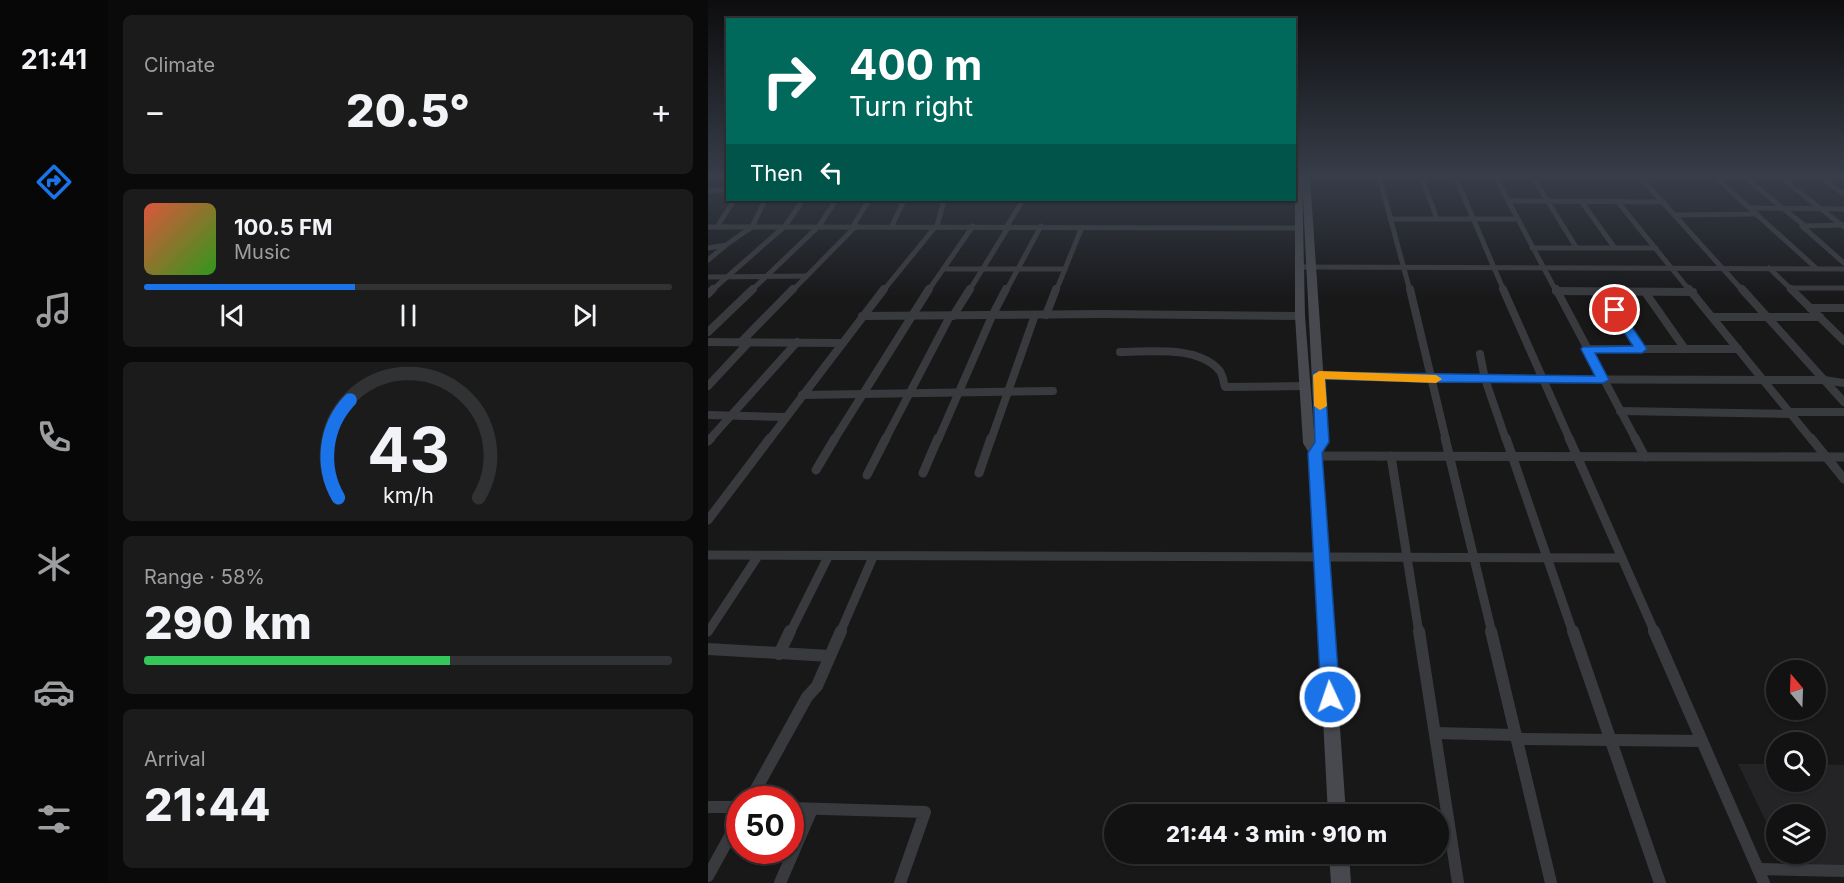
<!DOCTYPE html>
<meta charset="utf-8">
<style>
body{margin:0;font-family:Inter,sans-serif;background:#1b1b1c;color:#f1f3f6;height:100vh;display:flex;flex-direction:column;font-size:22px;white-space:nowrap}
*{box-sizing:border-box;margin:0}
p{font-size:20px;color:#9c9ea0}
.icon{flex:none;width:33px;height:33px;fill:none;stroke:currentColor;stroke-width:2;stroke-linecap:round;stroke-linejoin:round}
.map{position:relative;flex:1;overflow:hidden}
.details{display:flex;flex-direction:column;gap:15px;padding:15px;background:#0a0a0a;width:600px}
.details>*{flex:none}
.guide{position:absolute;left:18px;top:18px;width:570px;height:183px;border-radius:0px;box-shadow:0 2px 4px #0004,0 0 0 2px #313233;background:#00695c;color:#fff;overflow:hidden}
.needle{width:39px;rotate:341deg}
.buttons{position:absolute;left:1058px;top:660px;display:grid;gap:12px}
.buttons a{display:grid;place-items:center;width:60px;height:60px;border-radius:50%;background:#121213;box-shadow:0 2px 4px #0004,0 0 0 2px #313233;font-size:30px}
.speed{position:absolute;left:18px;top:786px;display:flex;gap:12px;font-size:30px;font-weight:700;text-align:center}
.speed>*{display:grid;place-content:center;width:78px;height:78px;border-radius:50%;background:#121213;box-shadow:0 2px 4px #0004,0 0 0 2px #313233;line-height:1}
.speed .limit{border:9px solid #d22;background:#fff;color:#111}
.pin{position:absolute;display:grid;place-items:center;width:51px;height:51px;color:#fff;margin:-26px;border:3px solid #fff;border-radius:50%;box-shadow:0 2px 6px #0007}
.me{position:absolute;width:66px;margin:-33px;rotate:357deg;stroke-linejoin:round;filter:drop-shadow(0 0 4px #0008)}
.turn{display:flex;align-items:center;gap:21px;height:126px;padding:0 24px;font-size:27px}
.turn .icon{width:78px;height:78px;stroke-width:2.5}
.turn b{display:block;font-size:42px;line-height:51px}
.then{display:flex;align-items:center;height:57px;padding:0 24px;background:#0003;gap:12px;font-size:22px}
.big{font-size:45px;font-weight:800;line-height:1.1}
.details .tile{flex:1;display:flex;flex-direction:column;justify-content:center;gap:9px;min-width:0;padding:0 21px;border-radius:9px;background:#1b1b1c}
.details .dial{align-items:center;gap:0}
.dial svg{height:156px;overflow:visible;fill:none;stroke:#313233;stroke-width:7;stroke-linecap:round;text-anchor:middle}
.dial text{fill:#f1f3f6;stroke:none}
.song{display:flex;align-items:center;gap:18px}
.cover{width:72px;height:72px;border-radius:9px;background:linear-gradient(135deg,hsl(10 70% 55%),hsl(110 70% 35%))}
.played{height:6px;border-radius:3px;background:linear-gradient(90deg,#1a73e8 40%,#313233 40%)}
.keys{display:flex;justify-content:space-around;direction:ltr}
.heat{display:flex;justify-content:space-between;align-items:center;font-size:33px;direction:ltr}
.charge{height:9px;border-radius:4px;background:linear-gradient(90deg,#34c759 58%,#313233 0)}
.trip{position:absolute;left:396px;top:804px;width:345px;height:60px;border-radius:30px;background:#121213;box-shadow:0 2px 4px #0004,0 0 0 2px #313233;font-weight:800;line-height:60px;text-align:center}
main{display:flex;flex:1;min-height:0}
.menu{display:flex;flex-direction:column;width:108px;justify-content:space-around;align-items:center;background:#070708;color:#9c9ea0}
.menu .icon{width:42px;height:42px}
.menu .active{color:#1a73e8}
.menu b{font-size:27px;color:#f1f3f6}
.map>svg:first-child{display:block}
.built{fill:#242426}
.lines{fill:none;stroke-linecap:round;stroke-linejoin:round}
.minor-far3{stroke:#393a3e;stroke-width:5}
.minor-far2{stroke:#393a3e;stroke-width:8}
.minor-far1{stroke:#393a3e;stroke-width:9}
.minor{stroke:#393a3e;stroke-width:12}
.secondary{fill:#47494e;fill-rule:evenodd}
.route{fill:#1a73e8;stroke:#114b97;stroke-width:1.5}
.slow{fill:#f59e0b}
</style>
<main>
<nav class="menu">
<b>21:41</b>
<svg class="icon active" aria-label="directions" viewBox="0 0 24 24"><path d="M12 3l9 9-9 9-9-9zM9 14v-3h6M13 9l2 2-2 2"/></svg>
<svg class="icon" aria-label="music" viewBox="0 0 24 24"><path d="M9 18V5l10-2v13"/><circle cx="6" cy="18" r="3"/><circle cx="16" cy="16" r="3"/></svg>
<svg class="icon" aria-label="phone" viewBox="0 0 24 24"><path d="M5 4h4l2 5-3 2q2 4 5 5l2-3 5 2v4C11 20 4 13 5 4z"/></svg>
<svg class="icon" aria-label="climate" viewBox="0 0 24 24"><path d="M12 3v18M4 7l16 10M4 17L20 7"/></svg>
<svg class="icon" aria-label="car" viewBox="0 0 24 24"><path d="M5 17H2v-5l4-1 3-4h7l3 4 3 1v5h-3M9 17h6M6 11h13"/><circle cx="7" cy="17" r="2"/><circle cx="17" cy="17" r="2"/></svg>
<svg class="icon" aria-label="filters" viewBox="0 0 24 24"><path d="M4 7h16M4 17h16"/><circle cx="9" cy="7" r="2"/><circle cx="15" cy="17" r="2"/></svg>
</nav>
<section class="details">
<div class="tile"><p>Climate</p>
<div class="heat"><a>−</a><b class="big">20.5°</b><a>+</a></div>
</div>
<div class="tile">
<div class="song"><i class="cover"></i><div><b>100.5 FM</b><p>Music</p></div></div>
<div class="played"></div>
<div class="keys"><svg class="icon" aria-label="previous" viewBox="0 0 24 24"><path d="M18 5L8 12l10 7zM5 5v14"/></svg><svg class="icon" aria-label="pause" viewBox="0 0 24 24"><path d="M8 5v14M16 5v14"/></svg><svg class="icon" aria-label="next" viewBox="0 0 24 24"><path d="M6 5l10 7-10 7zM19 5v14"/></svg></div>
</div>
<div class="tile dial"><svg viewBox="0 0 100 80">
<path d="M14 69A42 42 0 1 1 86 69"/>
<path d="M14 69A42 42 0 0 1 20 19" stroke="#1a73e8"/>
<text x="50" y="56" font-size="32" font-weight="700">43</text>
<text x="50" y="72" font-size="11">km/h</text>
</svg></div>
<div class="tile"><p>Range · 58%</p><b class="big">290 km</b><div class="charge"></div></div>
<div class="tile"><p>Arrival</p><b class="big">21:44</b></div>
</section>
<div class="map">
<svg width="1136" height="883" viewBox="0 0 1136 883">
<rect width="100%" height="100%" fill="#181819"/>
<polygon class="built" points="1030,764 1068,764 1068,782 1107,782 1107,764 1136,765 1136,871 1081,870 1074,854 1107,854 1107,814 1068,814 1068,842"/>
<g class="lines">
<g class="minor-far3">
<polyline points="671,176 702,291"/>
<polyline points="713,176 729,219"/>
<polyline points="747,176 796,291"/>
<polyline points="787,176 848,291"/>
<polyline points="824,176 868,247"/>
<polyline points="931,176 1035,291"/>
<polyline points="1006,176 1108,268"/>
<polyline points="1035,176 1097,226"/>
<polyline points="1071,176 1136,227"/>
<polyline points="1110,176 1136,194"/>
<polyline points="0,191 20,190"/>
<polyline points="800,201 956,202"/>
<polyline points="873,201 906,247"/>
<polyline points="909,201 982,291"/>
<polyline points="1042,208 1136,209"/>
<polyline points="968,215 1049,214"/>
<polyline points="682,219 808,219"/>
<polyline points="145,226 161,200"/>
<polyline points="184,226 196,200"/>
<polyline points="229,226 236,200"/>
<polyline points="299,226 315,200"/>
<polyline points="1094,226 1136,263"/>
<polyline points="1094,226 1136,225"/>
<polyline points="0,227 592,228"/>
<polyline points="9,227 26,200"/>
<polyline points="0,248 18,245 44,227 57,200"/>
<polyline points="824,248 948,248"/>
<polyline points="0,260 17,246"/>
<polyline points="591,267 1136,269"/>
<polyline points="1061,268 1085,291"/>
<polyline points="235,269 357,269"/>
<polyline points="0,277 99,276"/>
<polyline points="1081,288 1136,288"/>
<polyline points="3,291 77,226 95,200"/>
<polyline points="43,291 111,226 128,200"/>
<polyline points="84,291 148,226"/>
<polyline points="175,291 228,226"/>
<polyline points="220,291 265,226"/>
<polyline points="261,291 301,226"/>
<polyline points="298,291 333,226"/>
<polyline points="348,291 374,227"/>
</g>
<g class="minor-far2">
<polyline points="702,289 738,440"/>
<polyline points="795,289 862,440"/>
<polyline points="848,289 928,440"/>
<polyline points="981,289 1104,440"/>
<polyline points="1034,289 1136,402"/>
<polyline points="1083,289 1136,341"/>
<polyline points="848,291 985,292"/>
<polyline points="894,291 934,349"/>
<polyline points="937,292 977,349"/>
<polyline points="0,294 5,289"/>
<polyline points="1102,308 1136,308"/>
<polyline points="338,315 348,289"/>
<polyline points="154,316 395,314 592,316"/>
<polyline points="245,316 262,289"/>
<polyline points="1005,317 1112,317"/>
<polyline points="0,332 45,289"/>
<polyline points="0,342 135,343"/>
<polyline points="33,342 85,289"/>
<polyline points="879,349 1030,349"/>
<path d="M412,352c29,0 77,-7 99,18 4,4 4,11 6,17l81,-1"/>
<polyline points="772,354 777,379 798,440"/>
<polyline points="611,375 721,379 1116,380 1136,383"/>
<polyline points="0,386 41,342"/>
<polyline points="94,395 345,391"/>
<polyline points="912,411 1083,414"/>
<polyline points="1081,412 1136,412"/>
<polyline points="0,415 78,417"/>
<polyline points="1,440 89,342"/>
<polyline points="61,440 176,289"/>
<polyline points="126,440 221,289"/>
<polyline points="177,440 242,316"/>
<polyline points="230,440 284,316 298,289"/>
<polyline points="283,440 327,315"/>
</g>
<g class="minor-far1">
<polyline points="737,438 784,633"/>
<polyline points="798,438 865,633"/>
<polyline points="861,438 947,633"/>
<polyline points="927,438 937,457"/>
<polyline points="1103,438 1136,479"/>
<polyline points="0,441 3,438"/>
<polyline points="608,456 1136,457"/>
<polyline points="683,456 711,633"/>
<polyline points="108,470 127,438"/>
<polyline points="215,473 230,438"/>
<polyline points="271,473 283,438"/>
<polyline points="159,475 178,438"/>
<polyline points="0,520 62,438"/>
<polyline points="0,555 914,558"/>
<polyline points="0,632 50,556"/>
<polyline points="82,633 120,557"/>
<polyline points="132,633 165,557"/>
</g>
<g class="minor">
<polyline points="711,631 750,883"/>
<polyline points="783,631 843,883"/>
<polyline points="865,631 952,883"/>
<polyline points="946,631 1056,883"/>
<polyline points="0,649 122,656"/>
<polyline points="71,654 82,631"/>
<polyline points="727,733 808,735"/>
<polyline points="809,739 994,741"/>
<polyline points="42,800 99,697 109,686 133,631"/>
<polyline points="0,807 32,807"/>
<polyline points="82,808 217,812 192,883"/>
<polyline points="1050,869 1136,871"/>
<polyline points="0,876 32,818"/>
<polyline points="72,883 104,809"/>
</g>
<g class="secondary">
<polygon points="587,176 594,176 597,316 607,443 594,178 598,176 602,178 620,442 613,453 638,814 620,814 601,453 595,443 587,316"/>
<polygon points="621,854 641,854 643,883 623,883"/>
</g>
</g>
<linearGradient id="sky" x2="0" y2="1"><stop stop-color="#0d0d0e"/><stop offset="0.59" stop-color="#373d49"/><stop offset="1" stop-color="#373d49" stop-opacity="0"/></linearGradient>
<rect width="1136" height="299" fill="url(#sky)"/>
<polygon class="route" points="907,307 911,308 939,349 934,353 887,353 901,380 895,383 721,382 617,379 621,442 614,453 632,697 629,703 622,705 616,703 613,697 600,453 607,442 605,375 606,372 887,376 873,349 875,347 925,346 902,310"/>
<polygon class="slow" points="611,371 728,375 734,379 728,383 617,379 619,406 612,410 606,406 605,375"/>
</svg>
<div class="buttons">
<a><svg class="needle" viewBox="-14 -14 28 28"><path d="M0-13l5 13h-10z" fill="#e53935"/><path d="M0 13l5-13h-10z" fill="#9c9ea0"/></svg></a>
<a><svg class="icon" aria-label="search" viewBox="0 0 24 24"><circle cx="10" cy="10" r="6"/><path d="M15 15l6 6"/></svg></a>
<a><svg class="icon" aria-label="layers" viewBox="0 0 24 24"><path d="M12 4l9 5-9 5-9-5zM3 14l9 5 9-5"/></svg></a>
</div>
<div class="speed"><div class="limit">50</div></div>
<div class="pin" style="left:907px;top:310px;background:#d93025"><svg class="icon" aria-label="arrive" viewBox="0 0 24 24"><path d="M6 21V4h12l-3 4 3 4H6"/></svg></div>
<svg class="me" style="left:622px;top:697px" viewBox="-20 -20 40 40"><circle r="17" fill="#1a73e8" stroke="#fff" stroke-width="3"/><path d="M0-11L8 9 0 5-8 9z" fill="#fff"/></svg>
<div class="trip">21:44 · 3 min · 910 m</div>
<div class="guide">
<div class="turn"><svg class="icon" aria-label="right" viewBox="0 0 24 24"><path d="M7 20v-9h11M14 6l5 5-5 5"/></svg><div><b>400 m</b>Turn right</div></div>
<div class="then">Then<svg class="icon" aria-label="left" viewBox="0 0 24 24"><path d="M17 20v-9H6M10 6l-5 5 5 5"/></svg></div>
</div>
</div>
</main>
